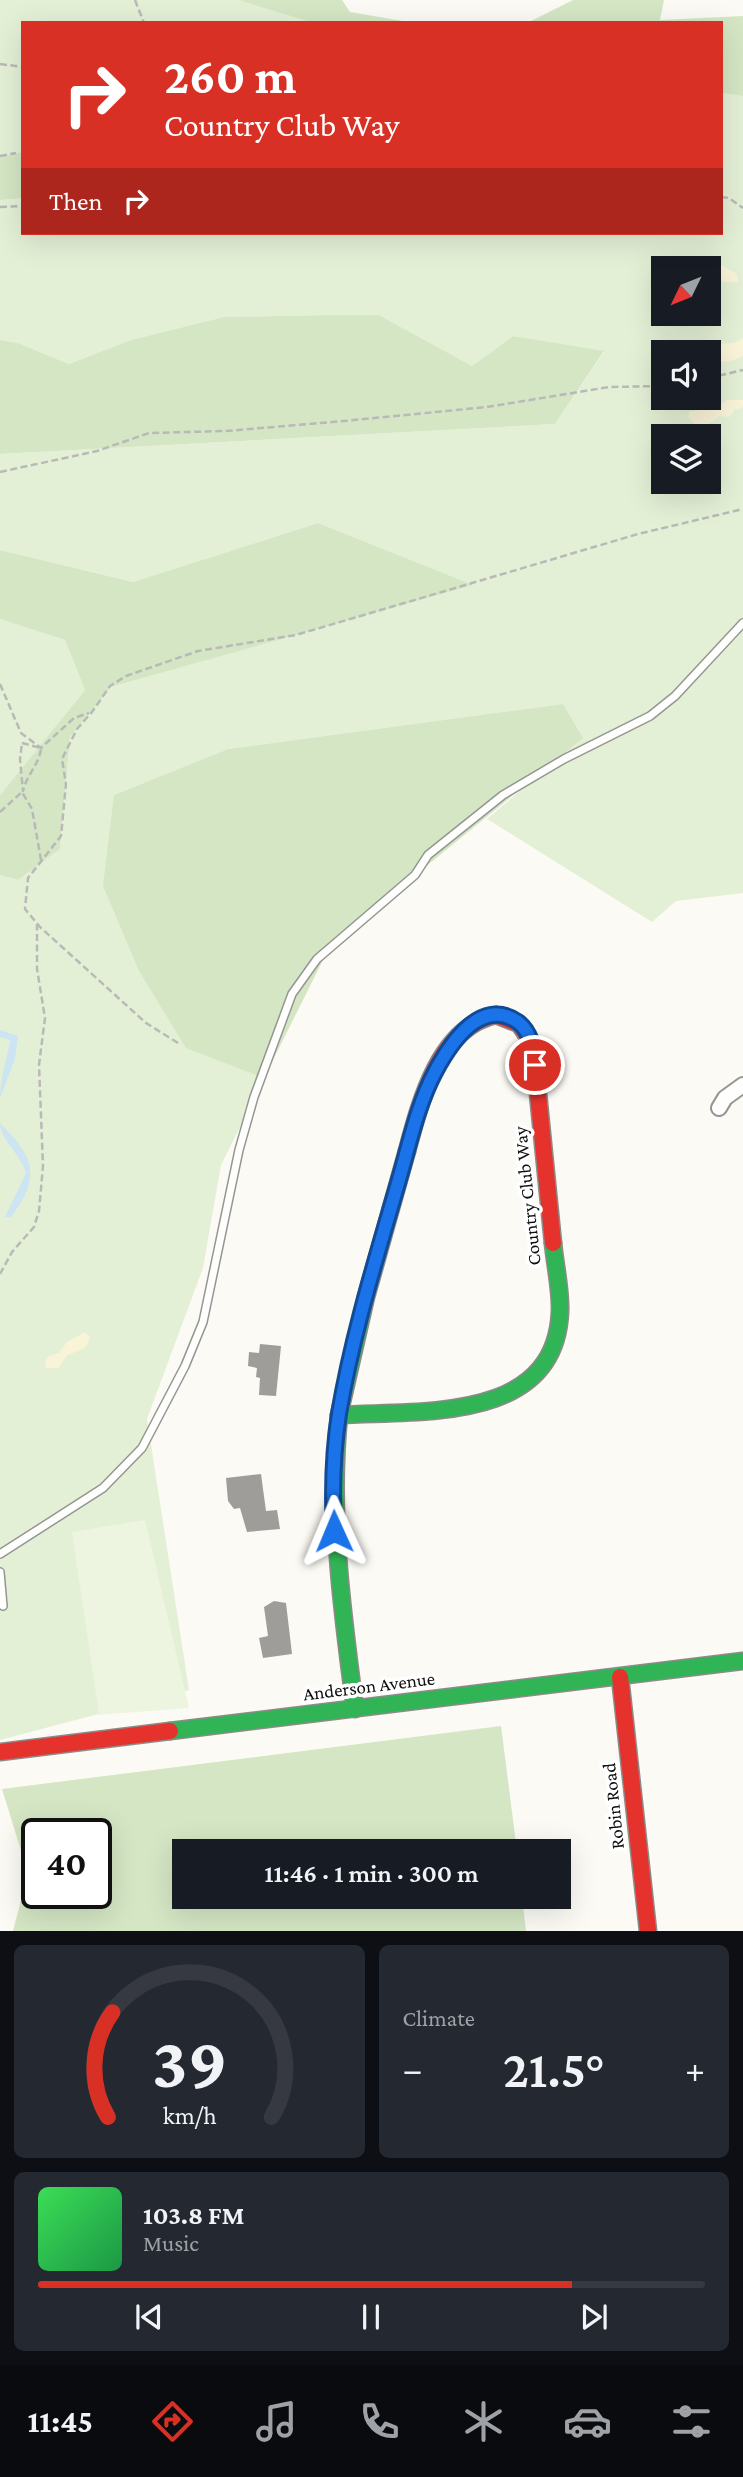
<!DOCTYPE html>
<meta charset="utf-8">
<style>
body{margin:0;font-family:"Crimson Pro",serif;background:#242831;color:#f1f3f6;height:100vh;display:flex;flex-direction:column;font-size:26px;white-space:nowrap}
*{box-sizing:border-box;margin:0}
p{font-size:23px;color:#9ea1a6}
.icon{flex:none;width:38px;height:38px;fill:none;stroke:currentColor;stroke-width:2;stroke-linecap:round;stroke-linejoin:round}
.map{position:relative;height:1931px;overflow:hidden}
.sheet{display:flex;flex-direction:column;gap:14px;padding:14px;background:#0d0f14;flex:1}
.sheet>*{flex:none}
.hud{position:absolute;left:21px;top:21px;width:702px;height:214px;border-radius:0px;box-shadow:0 7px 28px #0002;background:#d93025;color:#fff;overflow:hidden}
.needle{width:46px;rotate:227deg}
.controls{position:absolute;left:651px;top:256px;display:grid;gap:14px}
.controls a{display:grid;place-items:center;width:70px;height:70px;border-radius:0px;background:#171b24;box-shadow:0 7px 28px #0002;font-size:35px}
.speed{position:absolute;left:21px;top:1818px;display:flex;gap:14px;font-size:35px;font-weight:700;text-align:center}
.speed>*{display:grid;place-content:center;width:91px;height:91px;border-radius:50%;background:#171b24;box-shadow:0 7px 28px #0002;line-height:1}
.speed .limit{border:4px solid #111;border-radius:10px;background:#fff;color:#111}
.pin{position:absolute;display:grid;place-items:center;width:60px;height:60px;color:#fff;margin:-30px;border:4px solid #fff;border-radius:50%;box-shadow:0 2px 7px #0007}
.me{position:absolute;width:77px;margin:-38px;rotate:359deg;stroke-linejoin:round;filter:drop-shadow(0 0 5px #0008)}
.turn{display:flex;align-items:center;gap:24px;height:147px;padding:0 28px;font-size:32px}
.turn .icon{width:91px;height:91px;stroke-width:2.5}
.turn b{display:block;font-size:49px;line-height:60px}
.then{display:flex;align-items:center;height:66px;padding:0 28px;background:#0003;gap:14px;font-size:26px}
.big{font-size:52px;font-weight:600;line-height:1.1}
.sheet .card{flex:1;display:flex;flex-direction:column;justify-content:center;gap:10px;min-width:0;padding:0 24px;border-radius:10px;background:#242831}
.sheet .dial{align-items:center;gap:0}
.dial svg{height:182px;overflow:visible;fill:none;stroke:#363941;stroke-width:7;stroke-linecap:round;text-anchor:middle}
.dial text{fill:#f1f3f6;stroke:none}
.song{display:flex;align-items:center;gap:21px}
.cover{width:84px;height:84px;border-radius:10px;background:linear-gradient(135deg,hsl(130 70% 55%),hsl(140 70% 35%))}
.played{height:7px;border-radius:4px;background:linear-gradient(90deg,#d93025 80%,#363941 80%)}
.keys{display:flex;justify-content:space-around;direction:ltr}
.heat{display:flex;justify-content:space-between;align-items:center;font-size:38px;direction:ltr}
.sheet .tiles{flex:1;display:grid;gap:14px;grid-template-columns:1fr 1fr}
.card:last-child{grid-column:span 2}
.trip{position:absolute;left:172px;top:1839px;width:399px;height:70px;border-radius:0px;background:#171b24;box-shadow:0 7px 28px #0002;font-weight:600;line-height:70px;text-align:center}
.menu{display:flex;height:112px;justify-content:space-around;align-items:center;background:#090b0e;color:#9ea1a6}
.menu .icon{width:49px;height:49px}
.menu .selected{color:#d93025}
.menu b{font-size:32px;color:#f1f3f6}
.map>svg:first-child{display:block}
.green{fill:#e4f0d6;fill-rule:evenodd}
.forest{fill:#d4e6c4;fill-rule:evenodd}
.sand{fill:#f9f3d8}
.pitch{fill:#edf4df}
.water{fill:#cde4f3}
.building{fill:#9f9d9a}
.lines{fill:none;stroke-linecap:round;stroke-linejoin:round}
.lane-casing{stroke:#959592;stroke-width:10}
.street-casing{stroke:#959592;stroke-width:18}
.fast-casing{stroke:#8c8b89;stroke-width:19}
.jam-casing{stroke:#8c8b89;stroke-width:19}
.path{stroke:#b9b9b8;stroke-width:2.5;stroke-dasharray:7 3.5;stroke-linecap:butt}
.lane{stroke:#fefefd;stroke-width:7}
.street{stroke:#fefefd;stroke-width:14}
.fast{stroke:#30b455;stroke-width:16}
.jam{stroke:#e5322d;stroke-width:16}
.route-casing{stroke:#114b97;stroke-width:18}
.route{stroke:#1a73e8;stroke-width:12}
.labels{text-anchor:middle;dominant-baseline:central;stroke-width:7;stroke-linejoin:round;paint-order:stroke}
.street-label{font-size:19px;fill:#0f0f0f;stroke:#fff}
</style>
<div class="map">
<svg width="743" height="1931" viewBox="0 0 743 1931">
<rect width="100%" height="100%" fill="#fbfaf4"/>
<g class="green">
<polygon points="0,0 238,0 313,23 23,23 23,152 0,157"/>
<path d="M721,93l22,3v797l-67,8 -24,21 -165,-103 95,-81 -19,-34 -335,45 -114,46 150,284 -43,86 -18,103 -56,151 42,271 -189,50v-865l18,5 42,-31 10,-112 41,-50 361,-102 -154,-62 -185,59 -133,-32v-96l555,-30 49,-72 -89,-16 -43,30 -93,-51h-49l-106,2 -93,23 -62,24 -51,-21 -18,-3v-140l23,-2v35h698zM663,268h46v45h-46zM663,352h46v45h-46zM663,436h46v45h-46z"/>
<polygon points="0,619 65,640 85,690 0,795"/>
</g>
<g class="forest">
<polygon points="238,0 342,0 350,12 414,23 313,23"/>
<polygon points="573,0 664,0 660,20 743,16 743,96 721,93 721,23 527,23"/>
<polygon points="23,152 23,198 0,200 0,157"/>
<polygon points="330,315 379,315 472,366 514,336 604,351 555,424 0,454 0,340 18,343 69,364 131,340 224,317"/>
<polygon points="318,523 473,585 111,687 70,737 60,849 18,880 0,875 0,795 85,690 65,640 0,619 0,550 133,582"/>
<polygon points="563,704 583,738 331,944 264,1078 186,1048 139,971 103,886 114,795 228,749"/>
<path d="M501,1726l16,125 -333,1v45h338l4,34h-513l15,-58 -26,-84zM96,1834v60h-59v-60z"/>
</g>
<g class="sand">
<path d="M695,262c16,-1 29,4 42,12l1,8h-29v-14h-26z"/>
<path d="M743,338v18c-12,6 -22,8 -34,1v-5h-4l-1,-7 30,-2z"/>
<path d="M727,400h16v7l-9,3 -4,7 -11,-1c-8,7 -10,9 -22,10l-8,-8v-6c13,-4 26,-3 38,-12z"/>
<path d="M85,1332l5,5c-3,14 -11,13 -23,18l-8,13h-13l-1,-7 4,-5 10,-3 8,-11z"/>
</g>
<polygon class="pitch" points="145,1520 189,1708 96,1715 99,1714 72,1532"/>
<g class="water">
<path d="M0,1030l18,6 -3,23 -15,39c0,-21 7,-38 10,-58l-10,-3z"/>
<path d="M0,1123c34,34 42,53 11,94h-6l21,-44c-5,-18 -26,-34 -26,-50z"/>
</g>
<g class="building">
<polygon points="260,1344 281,1346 276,1396 259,1395 260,1378 256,1377 257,1368 248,1366 249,1352 259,1353"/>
<polygon points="261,1474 266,1511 277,1510 280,1529 247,1532 240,1508 234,1509 228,1501 226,1478"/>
<polygon points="274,1601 286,1603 292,1654 263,1658 259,1638 268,1636 264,1607"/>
</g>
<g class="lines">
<defs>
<g id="lane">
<polyline points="0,1554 103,1488 142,1448 185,1366 203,1322 239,1150 254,1097 292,994 317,959 415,875 428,855 503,795 564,759 650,716 675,696 743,623"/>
<polyline points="0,1572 3,1606"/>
</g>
<polyline id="street" points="719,1108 725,1098 743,1085"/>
<g id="fast">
<path d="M407,1151l-41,146 -27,118c80,-5 216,9 221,-103 1,-22 -5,-47 -7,-69"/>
<path d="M339,1415c-10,99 3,196 16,294"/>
<polyline points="170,1731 743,1661"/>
</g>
<g id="jam">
<polyline points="496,1015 519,1024 533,1044 553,1243"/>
<path d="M407,1151c13,-49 32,-124 89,-136"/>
<polyline points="620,1677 648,1931"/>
<polyline points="0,1752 170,1731"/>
</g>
</defs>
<use href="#lane" class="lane-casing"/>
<use href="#street" class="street-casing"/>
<use href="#fast" class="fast-casing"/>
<use href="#jam" class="jam-casing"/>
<g class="path">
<polyline points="135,0 144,23"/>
<polyline points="0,64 23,67"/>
<polyline points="0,156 16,153"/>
<polyline points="721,197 729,198 743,208"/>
<polyline points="0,207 23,206"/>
<polyline points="709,378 743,370"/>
<polyline points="0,472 97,451 149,433 226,431 344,421 487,407 609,387 663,386"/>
<polyline points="0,684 21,733 41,748 74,718 89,713"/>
<path d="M22,743l19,5c-1,15 -15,28 -18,43l-3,-32z"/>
<polyline points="0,812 22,792 32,809 41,860"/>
<polyline points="178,1043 146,1023 40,927 25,909 28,878 61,836 66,784 62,759 77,729 92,712 110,686 126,676 198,651 296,635 638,534 743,509"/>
<polyline points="0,1274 12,1252 34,1227 39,1211 43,1166 39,1065 45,1018 37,969 37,924"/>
</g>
<use href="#lane" class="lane"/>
<use href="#street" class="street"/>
<use href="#fast" class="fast"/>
<use href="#jam" class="jam"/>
</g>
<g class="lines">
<defs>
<path id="route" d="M334,1531c-2,-39 -1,-79 5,-117 13,-78 37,-155 59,-231 11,-37 19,-77 37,-111 15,-28 46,-76 83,-50 14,11 15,27 17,43"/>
</defs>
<use href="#route" class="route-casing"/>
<use href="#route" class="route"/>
</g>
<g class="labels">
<g class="street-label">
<text transform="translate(527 1196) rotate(-96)">Country Club Way</text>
<text transform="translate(369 1686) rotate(-7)">Anderson Avenue</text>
<text transform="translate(613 1806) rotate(-96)">Robin Road</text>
</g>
</g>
</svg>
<div class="controls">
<a><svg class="needle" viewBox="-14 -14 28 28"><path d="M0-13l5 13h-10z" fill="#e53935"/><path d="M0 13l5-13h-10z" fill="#9ea1a6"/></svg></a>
<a><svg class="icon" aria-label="sound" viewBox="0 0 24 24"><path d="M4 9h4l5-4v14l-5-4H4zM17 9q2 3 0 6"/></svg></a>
<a><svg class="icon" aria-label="layers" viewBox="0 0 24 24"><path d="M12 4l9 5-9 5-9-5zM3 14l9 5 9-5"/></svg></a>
</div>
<div class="speed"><div class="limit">40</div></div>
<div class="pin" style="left:535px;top:1065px;background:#d93025"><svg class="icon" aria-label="arrive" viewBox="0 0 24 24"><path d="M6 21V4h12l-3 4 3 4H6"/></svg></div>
<svg class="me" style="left:334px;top:1531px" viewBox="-20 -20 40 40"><path d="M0-17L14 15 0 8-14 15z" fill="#1a73e8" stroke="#fff" stroke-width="4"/></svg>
<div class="trip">11:46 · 1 min · 300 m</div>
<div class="hud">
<div class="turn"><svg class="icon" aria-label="right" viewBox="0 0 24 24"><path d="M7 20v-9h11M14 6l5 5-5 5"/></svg><div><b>260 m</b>Country Club Way</div></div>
<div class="then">Then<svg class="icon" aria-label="right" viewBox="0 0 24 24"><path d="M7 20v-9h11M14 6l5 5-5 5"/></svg></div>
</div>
</div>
<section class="sheet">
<div class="tiles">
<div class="card dial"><svg viewBox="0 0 100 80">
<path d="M14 69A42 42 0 1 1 86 69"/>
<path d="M14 69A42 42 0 0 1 16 23" stroke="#d93025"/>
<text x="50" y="56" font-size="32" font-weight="700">39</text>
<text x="50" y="72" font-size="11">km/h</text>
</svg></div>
<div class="card"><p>Climate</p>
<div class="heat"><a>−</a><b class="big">21.5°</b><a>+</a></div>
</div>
<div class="card">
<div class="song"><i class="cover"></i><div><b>103.8 FM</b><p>Music</p></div></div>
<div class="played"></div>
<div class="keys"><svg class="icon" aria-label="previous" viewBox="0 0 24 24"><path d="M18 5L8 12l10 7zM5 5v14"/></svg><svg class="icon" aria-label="pause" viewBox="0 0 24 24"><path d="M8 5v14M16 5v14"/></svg><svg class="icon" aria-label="next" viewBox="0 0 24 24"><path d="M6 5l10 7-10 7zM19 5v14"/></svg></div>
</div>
</div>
</section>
<nav class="menu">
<b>11:45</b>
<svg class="icon selected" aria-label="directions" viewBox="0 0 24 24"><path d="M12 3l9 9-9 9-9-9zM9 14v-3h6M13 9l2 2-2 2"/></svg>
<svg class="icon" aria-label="music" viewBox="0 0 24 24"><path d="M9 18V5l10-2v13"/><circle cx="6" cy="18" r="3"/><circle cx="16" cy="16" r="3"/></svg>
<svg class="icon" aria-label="phone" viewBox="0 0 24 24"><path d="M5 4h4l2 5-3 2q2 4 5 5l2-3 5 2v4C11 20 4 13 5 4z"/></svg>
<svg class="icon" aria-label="climate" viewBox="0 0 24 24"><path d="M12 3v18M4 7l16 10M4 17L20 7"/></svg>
<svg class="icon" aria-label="car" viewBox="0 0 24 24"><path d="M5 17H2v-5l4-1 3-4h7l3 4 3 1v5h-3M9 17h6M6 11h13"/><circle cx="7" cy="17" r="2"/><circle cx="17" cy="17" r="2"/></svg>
<svg class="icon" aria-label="filters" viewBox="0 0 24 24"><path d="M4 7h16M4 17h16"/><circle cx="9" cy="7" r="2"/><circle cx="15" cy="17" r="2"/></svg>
</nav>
